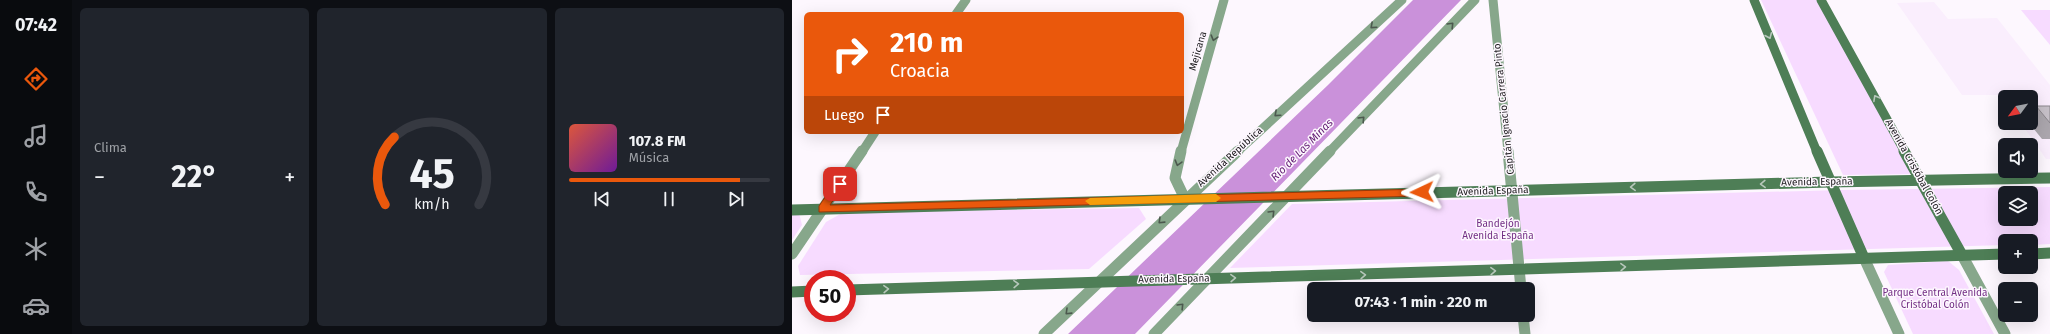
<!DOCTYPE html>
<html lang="es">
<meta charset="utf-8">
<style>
body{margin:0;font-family:"Fira Sans",sans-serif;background:#20242c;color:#f1f3f6;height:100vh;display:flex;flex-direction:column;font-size:15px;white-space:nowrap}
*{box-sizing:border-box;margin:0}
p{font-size:13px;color:#9ea1a6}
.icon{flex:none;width:22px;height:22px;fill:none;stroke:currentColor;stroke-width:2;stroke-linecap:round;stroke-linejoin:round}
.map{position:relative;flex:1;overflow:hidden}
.drawer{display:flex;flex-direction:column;gap:8px;padding:8px;background:#0d0f14;width:720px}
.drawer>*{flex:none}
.banner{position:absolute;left:12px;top:12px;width:380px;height:122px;border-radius:6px;box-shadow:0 4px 16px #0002;background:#ea580c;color:#fff;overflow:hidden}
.needle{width:26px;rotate:238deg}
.tools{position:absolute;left:1206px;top:90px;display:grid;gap:8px}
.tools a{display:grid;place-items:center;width:40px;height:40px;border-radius:6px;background:#171b24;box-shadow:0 4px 16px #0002;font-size:20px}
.speed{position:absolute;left:12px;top:270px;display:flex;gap:8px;font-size:20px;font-weight:700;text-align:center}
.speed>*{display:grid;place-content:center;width:52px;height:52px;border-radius:50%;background:#171b24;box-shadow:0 4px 16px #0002;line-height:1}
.speed .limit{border:6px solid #d22;background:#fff;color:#111}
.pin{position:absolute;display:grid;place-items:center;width:34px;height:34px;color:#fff;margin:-17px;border-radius:8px;box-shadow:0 2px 6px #0006}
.me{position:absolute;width:44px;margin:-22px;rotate:268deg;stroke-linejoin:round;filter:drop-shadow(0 0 3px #0008)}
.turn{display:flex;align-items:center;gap:14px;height:84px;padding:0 20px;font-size:18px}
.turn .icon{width:52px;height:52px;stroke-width:2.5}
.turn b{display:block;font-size:28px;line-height:34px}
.then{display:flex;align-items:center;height:38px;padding:0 20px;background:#0003;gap:8px;font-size:15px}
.big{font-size:30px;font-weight:700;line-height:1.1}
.drawer .card{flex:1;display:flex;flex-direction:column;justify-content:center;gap:6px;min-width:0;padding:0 14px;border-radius:6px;background:#20242c}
.drawer .dial{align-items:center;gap:0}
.dial svg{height:104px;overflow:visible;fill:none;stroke:#363941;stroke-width:7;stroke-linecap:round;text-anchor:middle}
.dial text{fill:#f1f3f6;stroke:none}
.song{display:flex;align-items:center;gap:12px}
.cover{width:48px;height:48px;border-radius:6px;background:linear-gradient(135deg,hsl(10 70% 55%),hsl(280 70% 35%))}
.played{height:4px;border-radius:2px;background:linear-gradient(90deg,#ea580c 85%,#363941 85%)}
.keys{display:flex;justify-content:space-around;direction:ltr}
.heat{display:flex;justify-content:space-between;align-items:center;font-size:22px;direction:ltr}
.drawer .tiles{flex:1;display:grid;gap:8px;grid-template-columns:repeat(3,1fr)}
.trip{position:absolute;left:515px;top:282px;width:228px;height:40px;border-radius:6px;background:#171b24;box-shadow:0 4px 16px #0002;font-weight:700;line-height:40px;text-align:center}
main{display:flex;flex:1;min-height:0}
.tab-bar{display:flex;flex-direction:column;width:72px;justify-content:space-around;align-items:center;background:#090b0e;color:#9ea1a6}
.tab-bar .icon{width:28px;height:28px}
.tab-bar .on{color:#ea580c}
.tab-bar b{font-size:18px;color:#f1f3f6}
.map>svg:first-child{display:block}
.built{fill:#faeefd}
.green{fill:#f7dbff;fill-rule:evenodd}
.water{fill:#ca91da}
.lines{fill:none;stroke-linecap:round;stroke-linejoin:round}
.minor-far1{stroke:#87a78b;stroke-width:9}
.minor{stroke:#87a78b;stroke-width:11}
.tertiary{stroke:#87a78b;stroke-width:11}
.secondary-far1{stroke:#4e7e56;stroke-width:9}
.secondary{stroke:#4e7e56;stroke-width:11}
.wall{fill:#aba6ad}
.building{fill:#c7c1c9;stroke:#8b878d}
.oneway{stroke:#4c594e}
.oneway2{stroke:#b7c7bb}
.route{fill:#ea580c;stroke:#983908}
.slow{fill:#f59e0b}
.labels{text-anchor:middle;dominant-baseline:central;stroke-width:3;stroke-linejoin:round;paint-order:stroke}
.street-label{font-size:10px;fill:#1b191c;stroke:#fdf7fe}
.park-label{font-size:10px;fill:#732f85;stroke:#fdf7fe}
.water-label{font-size:11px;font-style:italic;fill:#652076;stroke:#fdf7fe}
</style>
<main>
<nav class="tab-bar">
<b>07:42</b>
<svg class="icon on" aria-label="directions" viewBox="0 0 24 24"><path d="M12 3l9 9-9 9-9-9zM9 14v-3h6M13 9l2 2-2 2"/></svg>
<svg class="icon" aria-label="music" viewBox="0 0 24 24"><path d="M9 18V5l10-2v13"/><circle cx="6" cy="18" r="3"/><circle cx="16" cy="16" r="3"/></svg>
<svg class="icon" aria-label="phone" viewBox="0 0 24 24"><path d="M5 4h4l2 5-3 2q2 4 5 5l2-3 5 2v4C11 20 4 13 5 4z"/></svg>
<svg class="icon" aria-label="climate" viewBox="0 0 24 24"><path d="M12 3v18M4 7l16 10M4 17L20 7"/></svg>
<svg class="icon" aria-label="car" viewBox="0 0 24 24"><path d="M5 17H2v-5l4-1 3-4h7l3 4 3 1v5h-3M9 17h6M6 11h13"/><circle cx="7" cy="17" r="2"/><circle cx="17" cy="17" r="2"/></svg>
</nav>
<section class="drawer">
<div class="tiles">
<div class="card"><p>Clima</p>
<div class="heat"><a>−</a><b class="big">22°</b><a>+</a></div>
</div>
<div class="card dial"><svg viewBox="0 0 100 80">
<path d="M14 69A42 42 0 1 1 86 69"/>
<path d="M14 69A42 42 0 0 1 21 17" stroke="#ea580c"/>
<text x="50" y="56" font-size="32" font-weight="700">45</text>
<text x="50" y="72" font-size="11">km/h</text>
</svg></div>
<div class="card">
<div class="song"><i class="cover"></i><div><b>107.8 FM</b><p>Música</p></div></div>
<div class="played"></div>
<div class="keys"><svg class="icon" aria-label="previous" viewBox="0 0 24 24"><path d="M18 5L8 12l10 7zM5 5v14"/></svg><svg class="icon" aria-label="pause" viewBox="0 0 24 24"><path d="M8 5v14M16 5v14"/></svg><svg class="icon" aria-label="next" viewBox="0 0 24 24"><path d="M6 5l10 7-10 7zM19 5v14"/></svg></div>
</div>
</div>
</section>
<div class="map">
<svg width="1258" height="334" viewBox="0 0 1258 334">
<rect width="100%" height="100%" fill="#fdf7fe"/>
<polygon class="built" points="1142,2 1156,19 1205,18 1258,85 1258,159 1254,159 1229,123 1239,123 1239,97 1213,97 1213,101 1209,95 1170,95 1105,3"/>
<g class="green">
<polygon points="969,0 1028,0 1122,174 1051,175"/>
<polygon points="1229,10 1258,10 1258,45"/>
<path d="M1258,187v57l-19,1v-4h-26v4l-775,23 62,-64 550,-14zM1213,193h26v26h-26z"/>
<polygon points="347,208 354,219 297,269 8,275 6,266 34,222 52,212"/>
<polygon points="7,213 10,225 0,240 0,214"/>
<polygon points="1156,261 1167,270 1202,334 1121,334 1092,272 1096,265"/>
</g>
<polygon class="water" points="621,0 669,0 343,334 276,334 536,85"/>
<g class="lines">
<g class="minor-far1">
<polyline points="701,0 716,152"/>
<polyline points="164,14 174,0"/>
<polyline points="70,152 83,132"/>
<polyline points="389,152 432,0"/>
<polyline points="445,152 610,0"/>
<polyline points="537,152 683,0"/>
</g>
<g class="minor">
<polyline points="389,151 383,178 393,199"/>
<polyline points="716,151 729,289"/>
<polyline points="0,254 70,151"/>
<polyline points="731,315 733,334"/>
<polyline points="252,334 446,151"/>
<polyline points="362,334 538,151"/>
</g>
<g class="tertiary">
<polyline points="1170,255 1213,334"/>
<polyline points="1072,258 1107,334"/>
</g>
<g class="secondary-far1">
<polyline points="962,0 1025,152"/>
<polyline points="1029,0 1113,152"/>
</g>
<g class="secondary">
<polyline points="1025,151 1072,258"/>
<polyline points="1112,151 1170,255"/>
<polyline points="0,210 1038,182 1258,178"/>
<polyline points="1239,254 1258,253"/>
<polyline points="55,290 1213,254"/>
<polyline points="0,292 21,291"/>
</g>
</g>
<polygon class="wall" points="1244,106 1258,106 1258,139 1250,139 1237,123 1239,123 1239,112"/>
<polygon class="building" points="1244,106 1258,106 1258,123"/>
<defs><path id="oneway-chevron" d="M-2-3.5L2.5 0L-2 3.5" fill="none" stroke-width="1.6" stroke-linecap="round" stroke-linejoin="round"/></defs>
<g class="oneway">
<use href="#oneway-chevron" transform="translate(659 25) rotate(-46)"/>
<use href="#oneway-chevron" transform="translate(581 26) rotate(138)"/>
<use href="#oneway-chevron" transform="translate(422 38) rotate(106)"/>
<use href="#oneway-chevron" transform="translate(485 114) rotate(138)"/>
<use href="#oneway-chevron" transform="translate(570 119) rotate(-46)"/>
<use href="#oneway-chevron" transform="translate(386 163) rotate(106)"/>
<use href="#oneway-chevron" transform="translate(480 213) rotate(-45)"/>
<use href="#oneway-chevron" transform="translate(369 221) rotate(136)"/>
<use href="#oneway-chevron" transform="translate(389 306) rotate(-46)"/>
<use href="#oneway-chevron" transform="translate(276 312) rotate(136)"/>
</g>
<g class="oneway2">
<use href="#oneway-chevron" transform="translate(977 36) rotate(67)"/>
<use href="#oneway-chevron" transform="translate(1084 98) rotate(-119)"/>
<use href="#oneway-chevron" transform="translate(971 184) rotate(178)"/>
<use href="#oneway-chevron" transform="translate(841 187) rotate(178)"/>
<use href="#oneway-chevron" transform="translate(831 267) rotate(-2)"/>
<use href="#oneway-chevron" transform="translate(701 271) rotate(-2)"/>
<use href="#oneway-chevron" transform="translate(571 275) rotate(-2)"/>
<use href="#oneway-chevron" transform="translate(441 278) rotate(-2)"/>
<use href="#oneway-chevron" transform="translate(224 284) rotate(-2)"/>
<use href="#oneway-chevron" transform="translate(94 289) rotate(-2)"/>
</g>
<polygon class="route" points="48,180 52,184 38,205 630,189 635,192 630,196 27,212 27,206 44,181"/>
<polygon class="slow" points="424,194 429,198 424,202 298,205 293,201 298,198"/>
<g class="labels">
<g class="street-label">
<text transform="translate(406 51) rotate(-74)">Mejicana</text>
<text transform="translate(712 109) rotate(-96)">Capitán Ignacio Carrera Pinto</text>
<text transform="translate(438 157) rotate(-42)">Avenida República</text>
<text transform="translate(1122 167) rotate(61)">Avenida Cristóbal Colón</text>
<text transform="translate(1025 182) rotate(-1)">Avenida España</text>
<text transform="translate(701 191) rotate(-2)">Avenida España</text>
<text transform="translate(382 279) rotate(-1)">Avenida España</text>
</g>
<g class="park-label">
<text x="706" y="224">Bandejón<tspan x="706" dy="12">Avenida España</tspan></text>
<text x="1143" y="293">Parque Central Avenida<tspan x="1143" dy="12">Cristóbal Colón</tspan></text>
</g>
<g class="water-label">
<text transform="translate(510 150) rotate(-45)">Río de Las Minas</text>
</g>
</g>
</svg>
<div class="tools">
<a><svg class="needle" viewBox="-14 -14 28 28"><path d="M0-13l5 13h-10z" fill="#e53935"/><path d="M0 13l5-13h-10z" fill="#9ea1a6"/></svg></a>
<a><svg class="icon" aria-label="sound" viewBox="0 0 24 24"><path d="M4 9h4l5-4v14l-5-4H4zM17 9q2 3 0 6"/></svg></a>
<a><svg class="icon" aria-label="layers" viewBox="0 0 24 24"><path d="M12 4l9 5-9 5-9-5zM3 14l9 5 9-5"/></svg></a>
<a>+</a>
<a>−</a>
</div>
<div class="speed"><div class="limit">50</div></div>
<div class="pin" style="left:48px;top:184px;background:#d93025"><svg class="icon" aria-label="arrive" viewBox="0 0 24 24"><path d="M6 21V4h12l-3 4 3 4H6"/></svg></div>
<svg class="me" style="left:630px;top:192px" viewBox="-20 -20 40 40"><path d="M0-17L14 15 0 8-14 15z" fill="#ea580c" stroke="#fff" stroke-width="4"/></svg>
<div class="trip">07:43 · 1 min · 220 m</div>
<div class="banner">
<div class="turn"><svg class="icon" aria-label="right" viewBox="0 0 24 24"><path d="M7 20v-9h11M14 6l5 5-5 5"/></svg><div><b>210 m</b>Croacia</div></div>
<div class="then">Luego<svg class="icon" aria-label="arrive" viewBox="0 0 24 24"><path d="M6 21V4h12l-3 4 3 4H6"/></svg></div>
</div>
</div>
</main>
